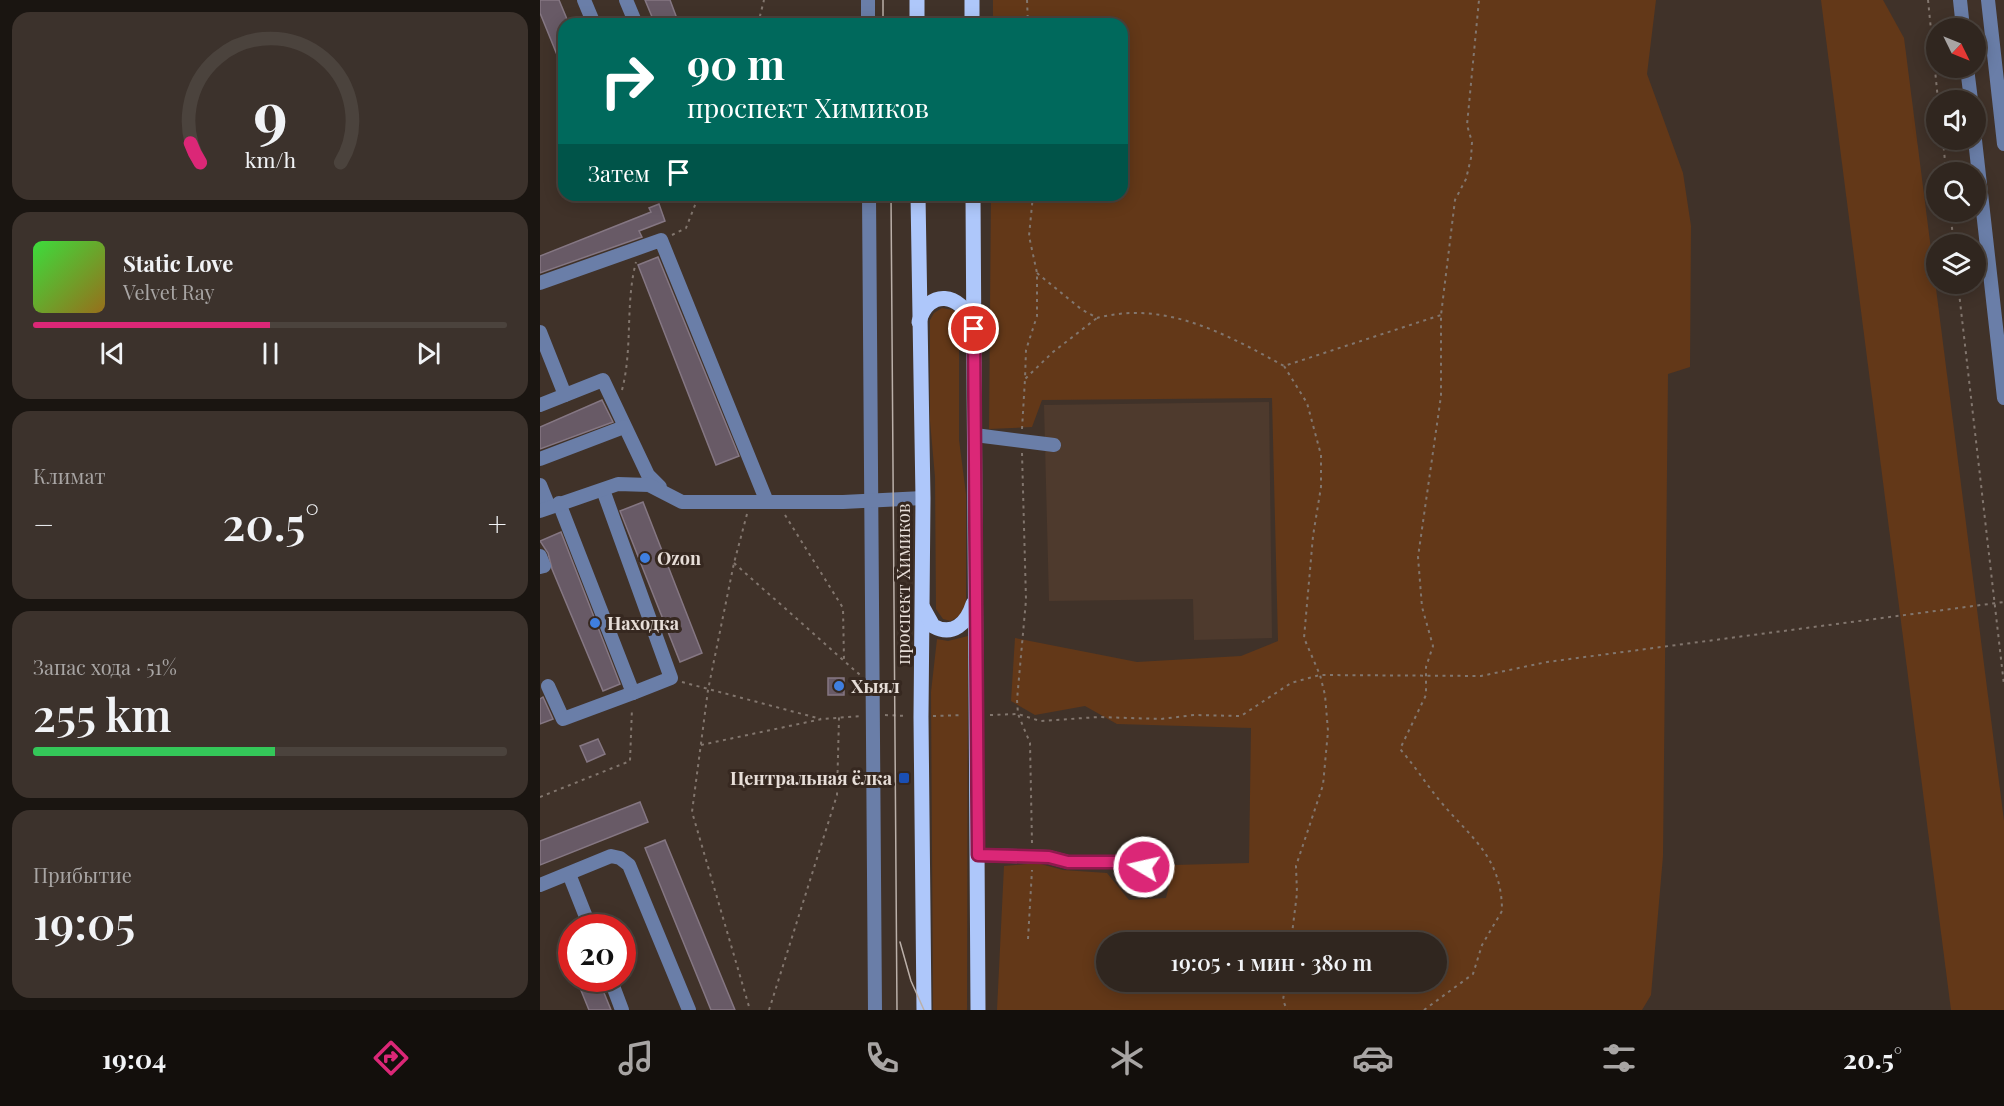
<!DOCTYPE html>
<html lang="ru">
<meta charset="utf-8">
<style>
body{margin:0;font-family:"Playfair Display",serif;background:#3c322c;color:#f1f3f6;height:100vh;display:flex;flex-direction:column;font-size:22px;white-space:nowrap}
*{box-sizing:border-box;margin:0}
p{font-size:20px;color:#a8a5a4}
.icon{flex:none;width:33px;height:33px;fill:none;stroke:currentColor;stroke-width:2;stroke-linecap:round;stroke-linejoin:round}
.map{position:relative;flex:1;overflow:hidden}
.side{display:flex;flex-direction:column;gap:12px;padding:12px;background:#1a1511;width:540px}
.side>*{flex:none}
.hud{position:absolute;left:18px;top:18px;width:570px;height:183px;border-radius:18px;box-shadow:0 3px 15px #0003,0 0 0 2px #4b433d;background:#00695c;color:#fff;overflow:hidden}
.needle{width:39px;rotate:133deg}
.controls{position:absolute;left:1386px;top:18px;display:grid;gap:12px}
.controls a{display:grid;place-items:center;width:60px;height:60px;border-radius:50%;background:#30261f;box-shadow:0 3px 15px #0003,0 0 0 2px #4b433d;font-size:30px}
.speed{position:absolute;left:18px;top:914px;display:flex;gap:12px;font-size:30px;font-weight:700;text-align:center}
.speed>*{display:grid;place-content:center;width:78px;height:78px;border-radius:50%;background:#30261f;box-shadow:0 3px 15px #0003,0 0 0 2px #4b433d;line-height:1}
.speed .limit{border:9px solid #d22;background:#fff;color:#111}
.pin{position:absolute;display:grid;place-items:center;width:51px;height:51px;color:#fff;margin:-26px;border:3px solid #fff;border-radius:50%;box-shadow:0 2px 6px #0007}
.me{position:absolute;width:66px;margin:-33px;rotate:279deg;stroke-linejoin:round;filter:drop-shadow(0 0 4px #0008)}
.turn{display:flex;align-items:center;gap:21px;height:126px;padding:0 30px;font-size:27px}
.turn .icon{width:78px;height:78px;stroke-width:2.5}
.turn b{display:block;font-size:42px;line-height:51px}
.then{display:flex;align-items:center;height:57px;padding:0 30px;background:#0003;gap:12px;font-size:22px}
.big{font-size:45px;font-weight:600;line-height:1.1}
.side .card{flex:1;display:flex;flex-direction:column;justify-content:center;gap:9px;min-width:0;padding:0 21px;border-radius:18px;background:#3c322c}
.side .dial{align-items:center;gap:0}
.dial svg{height:156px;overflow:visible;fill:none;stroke:#4b433d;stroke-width:7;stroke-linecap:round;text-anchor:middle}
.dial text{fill:#f1f3f6;stroke:none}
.song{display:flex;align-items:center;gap:18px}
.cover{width:72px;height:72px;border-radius:9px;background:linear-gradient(135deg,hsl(120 70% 55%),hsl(40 70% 35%))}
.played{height:6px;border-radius:3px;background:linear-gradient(90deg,#db2777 50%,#4b433d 50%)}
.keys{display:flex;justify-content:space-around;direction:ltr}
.heat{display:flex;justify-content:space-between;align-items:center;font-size:33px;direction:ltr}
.charge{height:9px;border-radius:4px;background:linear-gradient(90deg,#34c759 51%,#4b433d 0)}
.trip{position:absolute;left:556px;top:932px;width:351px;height:60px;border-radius:30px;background:#30261f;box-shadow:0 3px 15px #0003,0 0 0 2px #4b433d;font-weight:600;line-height:60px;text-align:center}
.tabs{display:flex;height:96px;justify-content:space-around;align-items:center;background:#130f0c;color:#a8a5a4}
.tabs .icon{width:42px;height:42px}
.tabs .current{color:#db2777}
.tabs b{font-size:27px;color:#f1f3f6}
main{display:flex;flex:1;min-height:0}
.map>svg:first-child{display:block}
.built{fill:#4e3a2d}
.green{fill:#633818;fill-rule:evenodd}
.building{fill:#685a66;stroke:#857783;stroke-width:1.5}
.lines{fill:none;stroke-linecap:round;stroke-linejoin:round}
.path{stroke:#82766e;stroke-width:2;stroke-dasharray:3 4.5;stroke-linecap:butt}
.minor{stroke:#6a7ea8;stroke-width:14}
.major{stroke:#aec7fa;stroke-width:15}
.tram{stroke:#bbb0a9;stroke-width:1.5}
.route-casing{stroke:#8e194d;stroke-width:15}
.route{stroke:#db2777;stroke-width:10}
.shop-dot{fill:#3f7fe0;stroke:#362820;stroke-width:2}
.transit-dot{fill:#1a4fb4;stroke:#362820;stroke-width:2}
.labels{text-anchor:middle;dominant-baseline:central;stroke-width:6;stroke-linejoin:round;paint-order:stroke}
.poi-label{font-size:18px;font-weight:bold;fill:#e7ded8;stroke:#362820;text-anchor:start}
.street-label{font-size:18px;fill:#e7ded8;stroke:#362820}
</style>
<main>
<section class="side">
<div class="card dial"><svg viewBox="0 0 100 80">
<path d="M14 69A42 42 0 1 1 86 69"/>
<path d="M14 69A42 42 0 0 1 9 59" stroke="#db2777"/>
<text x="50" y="56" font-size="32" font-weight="700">9</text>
<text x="50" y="72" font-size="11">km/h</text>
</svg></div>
<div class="card">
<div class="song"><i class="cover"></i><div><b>Static Love</b><p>Velvet Ray</p></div></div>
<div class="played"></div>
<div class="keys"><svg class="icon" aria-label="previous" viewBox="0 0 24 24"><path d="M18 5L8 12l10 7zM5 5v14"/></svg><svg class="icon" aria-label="pause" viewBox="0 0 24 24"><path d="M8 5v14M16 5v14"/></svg><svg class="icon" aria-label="next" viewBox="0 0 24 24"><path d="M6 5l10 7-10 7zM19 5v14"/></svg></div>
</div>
<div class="card"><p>Климат</p>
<div class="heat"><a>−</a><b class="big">20.5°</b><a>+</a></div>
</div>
<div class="card"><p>Запас хода · 51%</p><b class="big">255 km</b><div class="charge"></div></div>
<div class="card"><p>Прибытие</p><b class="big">19:05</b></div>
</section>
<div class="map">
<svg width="1464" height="1010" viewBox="0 0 1464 1010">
<rect width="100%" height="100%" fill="#403229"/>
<polygon class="built" points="729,402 732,638 654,640 653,599 509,601 504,405"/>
<g class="green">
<path d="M453,0h663l-9,74 36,99 8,53 -1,141 -22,7 -5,482 -12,139 -9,15h-645l7,-144 33,-3 26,7 44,3 22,27 37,-2 8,-33 75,-2 2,-135 -134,-4 -32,-18 -50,9 -24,-14 4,-63 122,24 104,-6 37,-15 -6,-243 -230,2 -10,27 -43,2 2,-234h131v-171h-129zM567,942h330v39h-330z"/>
<polygon points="1281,0 1343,0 1364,38 1464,821 1464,1010 1411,1010"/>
<polygon points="402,308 413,310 419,319 419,440 426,494 426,606 425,612 411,621 403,619 396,609 395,477 390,421 390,320 394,313"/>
<polygon points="428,636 427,1010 393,1010 391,692 397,639 408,641"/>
</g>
<g class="building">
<polygon points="0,0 19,0 29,24 24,24 24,72 0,13"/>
<polygon points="105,0 130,0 139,24 115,24"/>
<polygon points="119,204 125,221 99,231 102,237 0,273 0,256 111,212 109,208"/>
<polygon points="118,257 199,456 176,465 98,265"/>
<polygon points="62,400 73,422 0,449 0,427"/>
<polygon points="103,502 162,653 140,662 80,511"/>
<polygon points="21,532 80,684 63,691 12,569 8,553 0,541"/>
<rect x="288" y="678" width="16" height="17"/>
<polygon points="3,697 13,719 0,724 0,699"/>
<polygon points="58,739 65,754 47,762 40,746"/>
<polygon points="100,802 108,822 0,865 0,841"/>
<polygon points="125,840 195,1010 171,1010 105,848"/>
<polygon points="36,978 58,978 71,1010 49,1010"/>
</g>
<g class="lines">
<g class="path">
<polyline points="487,0 488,24"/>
<polyline points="1388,0 1398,100"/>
<polyline points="218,24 224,0"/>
<polyline points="1403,140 1406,172"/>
<polyline points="493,195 489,236 497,273 497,316 486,350 485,379 513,352 557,318"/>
<polyline points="1410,212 1414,244"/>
<polyline points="132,235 146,228 159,195"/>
<path d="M497,273l44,36 16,9c68,-18 129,16 187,48l157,-51"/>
<polyline points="1418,284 1464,685"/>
<polyline points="744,366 767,403 781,455 781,487 773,536 764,638 780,675 785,695 788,731 783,785 756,866 757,893 751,942"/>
<path d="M82,390c11,-42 3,-86 14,-128"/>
<polyline points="482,429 485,379"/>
<polyline points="482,453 486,600 477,700 478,714 490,743 492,843"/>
<polyline points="207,514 194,563 168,690 152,812 210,1010"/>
<polyline points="245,515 303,608 304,660"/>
<polyline points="194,563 320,675"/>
<polyline points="142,682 281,719"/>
<polyline points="345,715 366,716"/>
<polyline points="450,715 478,714 500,721 559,717 621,719 654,715 701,716 751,683 780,675 941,676 1007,662 1464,602"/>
<polyline points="393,716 423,715"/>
<polyline points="161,745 282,719 321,716"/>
<polyline points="0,797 90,761 92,708"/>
<polyline points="488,939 492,870"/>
<polyline points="746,981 743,1000 747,1010"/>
<polyline points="229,1010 297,795 299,717"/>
<path d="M884,1010l49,-36 9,-29 20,-34c0,-54 -31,-73 -62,-110 -14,-17 -25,-35 -40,-52l26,-54v-28l7,-21 -11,-39 -4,-50 23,-161v-81l14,-115 11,-21 5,-21 1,-16 -5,-17 12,-125"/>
</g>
<g class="minor">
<polyline points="44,0 54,24"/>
<polyline points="86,0 96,24"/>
<polyline points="328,0 328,24"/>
<polyline points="1420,0 1423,28"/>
<polyline points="1448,0 1464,144"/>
<polyline points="1427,68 1431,100"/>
<polyline points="1435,140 1464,398"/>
<polyline points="329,195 335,1010"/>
<polyline points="0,283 121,240 227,502"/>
<polyline points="0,332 25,395"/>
<polyline points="0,405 63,380 108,475 120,487"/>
<polyline points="435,435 514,445"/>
<polyline points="0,459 84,427"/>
<polyline points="0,485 9,507"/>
<polyline points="19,503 93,693 131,678 63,490"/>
<polyline points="0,511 78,484 109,485 142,502 303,502 383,498"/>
<polyline points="0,556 4,566 0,567"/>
<polyline points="8,686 23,719 93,693"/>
<polyline points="438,855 509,857 528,862 588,862 604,867 604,882 588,882 588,862"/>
<polyline points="29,874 50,927"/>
<polyline points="0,885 71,856 80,858 89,865 149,1010"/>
<polyline points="70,978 82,1010"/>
</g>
<g class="major">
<polyline points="377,0 377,24"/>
<polyline points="432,0 432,24"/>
<polyline points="378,195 383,498 381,717 384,1010"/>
<polyline points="433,195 438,1010"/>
<path d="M379,322c9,-34 42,-29 53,1"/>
<path d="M383,608l10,18c20,11 34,-3 40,-22"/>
</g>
<g class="tram">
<polyline points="343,0 343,24"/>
<polyline points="351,195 357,1010"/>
<polyline points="360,942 371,981 384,1010"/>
</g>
</g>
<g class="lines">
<defs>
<polyline id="route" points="434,329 438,855 509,857 528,862 588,862 604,867"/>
</defs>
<use href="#route" class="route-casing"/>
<use href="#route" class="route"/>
</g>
<g class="shop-dot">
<circle cx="105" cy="558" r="6"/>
<circle cx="55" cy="623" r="6"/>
<circle cx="299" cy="686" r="6"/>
</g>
<rect class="transit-dot" x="358" y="772" width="12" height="12" rx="3"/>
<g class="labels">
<g class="poi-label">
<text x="117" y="558">Ozon</text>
<text x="67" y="623">Находка</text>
<text x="311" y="686">Хыял</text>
<text x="352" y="778" text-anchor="end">Центральная ёлка</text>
</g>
<g class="street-label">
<text transform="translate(363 584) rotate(-90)">проспект Химиков</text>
</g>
</g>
</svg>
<div class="controls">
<a><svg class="needle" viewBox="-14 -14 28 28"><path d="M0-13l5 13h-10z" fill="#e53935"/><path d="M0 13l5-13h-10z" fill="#a8a5a4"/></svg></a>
<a><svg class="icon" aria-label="sound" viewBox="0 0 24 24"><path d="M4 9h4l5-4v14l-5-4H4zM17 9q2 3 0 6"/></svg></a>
<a><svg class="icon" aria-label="search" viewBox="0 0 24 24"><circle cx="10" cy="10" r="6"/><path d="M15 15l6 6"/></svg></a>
<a><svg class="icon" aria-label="layers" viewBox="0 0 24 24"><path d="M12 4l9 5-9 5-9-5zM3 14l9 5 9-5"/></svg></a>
</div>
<div class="speed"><div class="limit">20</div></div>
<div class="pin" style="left:434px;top:329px;background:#d93025"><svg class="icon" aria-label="arrive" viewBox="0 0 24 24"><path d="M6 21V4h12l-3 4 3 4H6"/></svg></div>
<svg class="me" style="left:604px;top:867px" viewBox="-20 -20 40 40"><circle r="17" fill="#db2777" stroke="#fff" stroke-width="3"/><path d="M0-11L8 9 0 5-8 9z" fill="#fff"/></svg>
<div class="trip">19:05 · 1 мин · 380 m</div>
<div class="hud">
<div class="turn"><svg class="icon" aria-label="right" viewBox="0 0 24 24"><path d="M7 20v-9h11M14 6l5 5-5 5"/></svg><div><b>90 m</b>проспект Химиков</div></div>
<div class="then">Затем<svg class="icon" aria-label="arrive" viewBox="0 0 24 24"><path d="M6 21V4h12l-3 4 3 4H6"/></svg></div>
</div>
</div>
</main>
<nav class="tabs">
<b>19:04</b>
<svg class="icon current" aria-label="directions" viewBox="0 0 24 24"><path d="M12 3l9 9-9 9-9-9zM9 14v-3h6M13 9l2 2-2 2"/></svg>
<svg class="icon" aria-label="music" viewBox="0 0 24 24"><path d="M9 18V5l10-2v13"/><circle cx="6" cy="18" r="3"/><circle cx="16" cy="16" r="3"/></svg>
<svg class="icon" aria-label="phone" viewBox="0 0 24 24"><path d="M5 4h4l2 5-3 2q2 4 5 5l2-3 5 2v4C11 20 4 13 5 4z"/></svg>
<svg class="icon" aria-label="climate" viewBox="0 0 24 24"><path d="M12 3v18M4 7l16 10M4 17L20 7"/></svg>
<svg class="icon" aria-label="car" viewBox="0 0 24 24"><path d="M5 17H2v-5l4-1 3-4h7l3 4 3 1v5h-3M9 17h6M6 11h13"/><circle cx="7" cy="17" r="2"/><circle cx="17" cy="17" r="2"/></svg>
<svg class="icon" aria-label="filters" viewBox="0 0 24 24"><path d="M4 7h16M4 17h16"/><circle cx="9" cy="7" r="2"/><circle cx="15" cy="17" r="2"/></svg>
<b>20.5°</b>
</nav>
